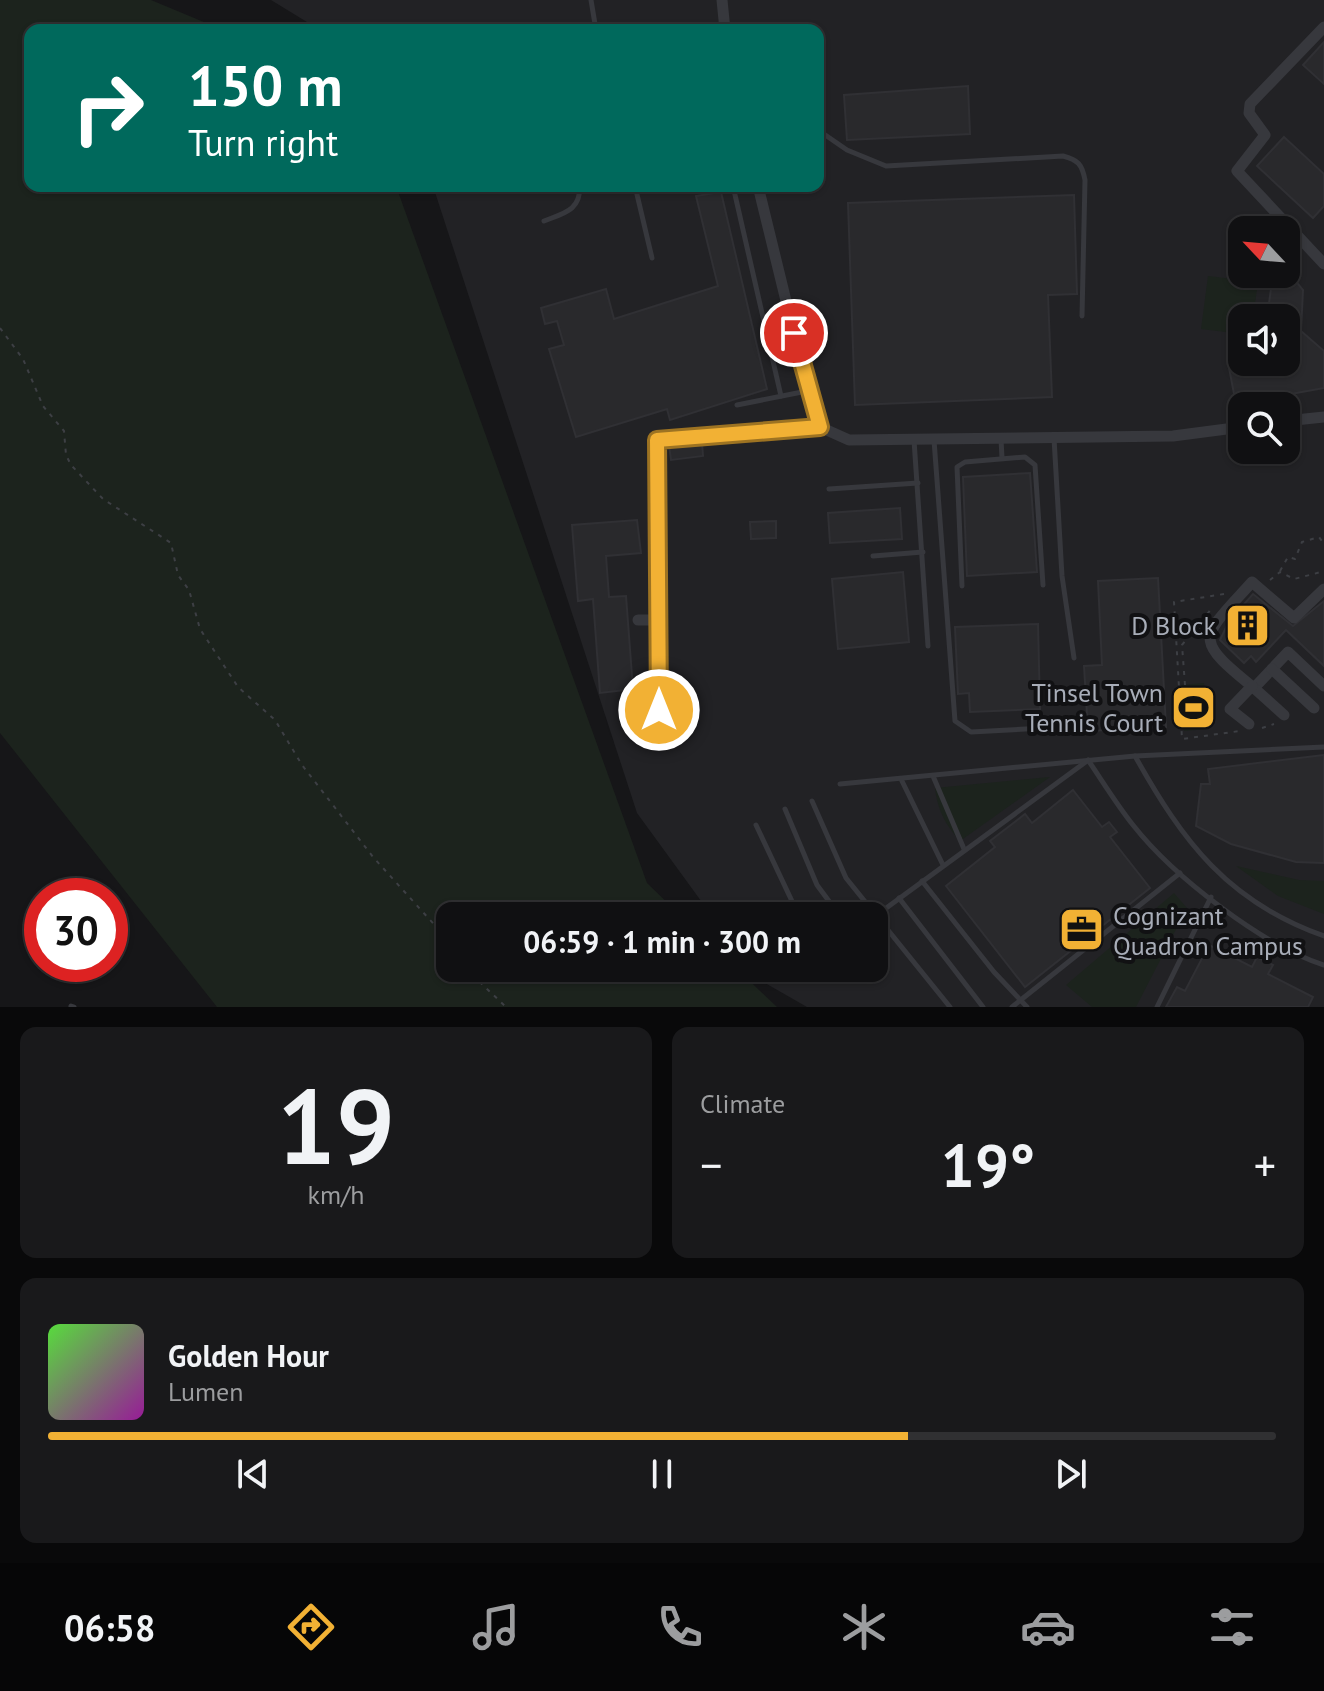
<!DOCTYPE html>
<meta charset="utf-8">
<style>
body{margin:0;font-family:"PT Sans",sans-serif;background:#19191b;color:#f1f3f6;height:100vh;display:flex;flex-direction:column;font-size:30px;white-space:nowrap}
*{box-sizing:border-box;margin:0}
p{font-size:26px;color:#9c9d9f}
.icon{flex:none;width:44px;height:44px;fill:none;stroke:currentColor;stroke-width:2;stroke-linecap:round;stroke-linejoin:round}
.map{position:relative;height:1007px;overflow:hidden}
.side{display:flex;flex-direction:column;gap:20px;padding:20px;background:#09090a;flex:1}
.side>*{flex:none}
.guide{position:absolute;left:24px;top:24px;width:800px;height:168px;border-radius:16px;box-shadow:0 2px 6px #0004,0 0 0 2px #303032;background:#00695c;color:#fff;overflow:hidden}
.needle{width:52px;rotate:296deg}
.buttons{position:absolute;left:1228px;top:216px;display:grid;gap:16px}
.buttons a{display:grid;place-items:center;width:72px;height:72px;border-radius:16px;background:#101012;box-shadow:0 2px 6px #0004,0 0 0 2px #303032;font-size:40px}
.speed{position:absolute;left:24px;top:878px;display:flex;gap:16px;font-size:40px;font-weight:700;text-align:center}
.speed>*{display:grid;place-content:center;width:104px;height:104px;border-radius:50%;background:#101012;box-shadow:0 2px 6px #0004,0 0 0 2px #303032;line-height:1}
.speed .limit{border:12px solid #d22;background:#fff;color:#111}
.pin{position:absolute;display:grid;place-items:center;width:68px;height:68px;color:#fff;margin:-34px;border:4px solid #fff;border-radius:50%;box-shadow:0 2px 8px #0007}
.me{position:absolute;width:88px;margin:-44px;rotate:0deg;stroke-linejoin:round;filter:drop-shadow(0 0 6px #0008)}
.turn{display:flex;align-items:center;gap:28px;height:168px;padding:0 32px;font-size:36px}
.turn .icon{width:104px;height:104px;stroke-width:2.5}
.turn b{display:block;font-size:56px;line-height:68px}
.big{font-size:60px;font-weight:800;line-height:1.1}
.side .widget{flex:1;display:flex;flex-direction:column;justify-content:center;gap:12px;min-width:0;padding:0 28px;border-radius:16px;background:#19191b}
.side .dial{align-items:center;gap:0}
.dial b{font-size:104px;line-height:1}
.song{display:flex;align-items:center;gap:24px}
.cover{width:96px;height:96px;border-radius:12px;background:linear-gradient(135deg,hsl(110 70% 55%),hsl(300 70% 35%))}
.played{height:8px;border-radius:4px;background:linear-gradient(90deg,#f2b134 70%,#303032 70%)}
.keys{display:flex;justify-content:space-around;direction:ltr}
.heat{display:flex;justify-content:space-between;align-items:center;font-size:44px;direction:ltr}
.side .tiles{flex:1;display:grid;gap:20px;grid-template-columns:1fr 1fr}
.widget:last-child{grid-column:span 2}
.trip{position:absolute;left:436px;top:902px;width:452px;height:80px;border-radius:16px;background:#101012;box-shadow:0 2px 6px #0004,0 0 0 2px #303032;font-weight:800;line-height:80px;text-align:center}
.tabs{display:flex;height:128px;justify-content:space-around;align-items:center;background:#060607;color:#9c9d9f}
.tabs .icon{width:56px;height:56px}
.tabs .active{color:#f2b134}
.tabs b{font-size:36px;color:#f1f3f6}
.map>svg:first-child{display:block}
.built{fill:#222225;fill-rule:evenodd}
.green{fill:#1c231d}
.building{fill:#29292c;stroke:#303034;stroke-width:2}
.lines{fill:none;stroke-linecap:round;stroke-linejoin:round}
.path{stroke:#3d3f44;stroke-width:2;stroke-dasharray:4 6;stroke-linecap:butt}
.service{stroke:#37383d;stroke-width:5}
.minor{stroke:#37383d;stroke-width:11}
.route-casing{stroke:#9d7322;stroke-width:20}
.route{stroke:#f2b134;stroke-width:14}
.labels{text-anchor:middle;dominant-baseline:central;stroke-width:8;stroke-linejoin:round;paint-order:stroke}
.poi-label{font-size:26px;fill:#a8adb8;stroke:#111113;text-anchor:end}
</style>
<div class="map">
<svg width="1324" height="1007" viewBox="0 0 1324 1007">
<rect width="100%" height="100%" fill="#161618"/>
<path class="built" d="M271,0h1053v1007h-517l-49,-28 -8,-11h124v-52h-162l-75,-103 -204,-627h385v-156h-498zM1242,230h44v44h-44zM1242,318h44v44h-44zM1242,406h44v44h-44z"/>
<g class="green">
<polygon points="0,0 151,0 223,30 30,30 30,186 396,186 647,883 681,916 450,916 450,968 736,968 777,1007 217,1007 0,733"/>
<polygon points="1208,276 1258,282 1253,318 1242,318 1242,334 1201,329"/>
<polygon points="1204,683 1208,729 1184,731 1181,685"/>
<path d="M1050,777l-90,64c-14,-15 -23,-32 -25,-53z"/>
<polygon points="1236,866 1299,880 1324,881 1324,914 1278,896"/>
<polygon points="1174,893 1187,908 1136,1007 1092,1007 1066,985"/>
</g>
<g class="building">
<polygon points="1324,42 1324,84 1303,65"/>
<polygon points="968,86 970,134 847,140 844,95"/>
<polygon points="1284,137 1324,174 1324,206 1313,218 1257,166"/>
<polygon points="721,192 767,389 670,420 667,409 576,437 549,349 564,345 557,321 545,324 541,308 606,289 614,319 718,286 696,196"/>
<polygon points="1074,195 1077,294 1048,295 1052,397 855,405 848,203"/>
<polygon points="1273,274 1290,274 1303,290 1301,331 1324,351 1324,388 1236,404 1229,368 1286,362 1286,318 1267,318"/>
<polygon points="702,442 703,456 671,460 669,445"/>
<polygon points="1030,473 1037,572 967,576 963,477"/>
<polygon points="900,508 902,539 830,543 828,513"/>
<polygon points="637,520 641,553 606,556 609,597 626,596 633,689 600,693 593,599 578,601 572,525"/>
<polygon points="776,521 776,538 751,539 750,522"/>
<polygon points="903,572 909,642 838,649 832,579"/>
<polygon points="1158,578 1166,727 1088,731 1084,666 1102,665 1098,581"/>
<polygon points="1253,594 1293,626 1324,601 1324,666 1286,630 1256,662 1251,656 1244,663 1220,640 1229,621"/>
<polygon points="1038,624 1040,709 970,712 969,693 958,694 955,627"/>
<polygon points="1324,755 1324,863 1296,862 1231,844 1196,826 1201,784 1210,784 1208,769"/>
<polygon points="1073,790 1102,827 1109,822 1117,832 1110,837 1150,888 1025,987 946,886 995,847 990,841 1025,814 1032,823"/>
<polygon points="1209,945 1252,967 1257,957 1273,965 1268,974 1313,997 1308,1007 1166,1007 1177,987 1185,991"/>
</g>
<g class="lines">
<g class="path">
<polyline points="0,328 23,359 43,406 64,431 66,455 71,465 103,499 171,543 178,575 189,590 200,629 238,687 275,720 302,765 373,857 450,942"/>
<polyline points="1280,571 1288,557 1295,559 1302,542 1319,537 1324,544"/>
<polyline points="1270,580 1280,572 1294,579 1321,572 1324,574"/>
<polyline points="1224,594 1174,602 1182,739 1240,731"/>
<polyline points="1185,685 1182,645 1212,608"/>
<polyline points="1262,728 1274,724"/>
<polyline points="465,968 506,1007"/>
</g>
<g class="service">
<polyline points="591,0 596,30"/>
<path d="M818,130l29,20 39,16 177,-10c15,4 19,8 22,24l-3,136"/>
<polyline points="635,186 652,258"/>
<polyline points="733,186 781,396"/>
<path d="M544,221c20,-8 36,-10 36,-35"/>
<polyline points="737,405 807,391"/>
<polyline points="1054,438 1062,576 1074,658"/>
<polyline points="1001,439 1002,458"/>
<polyline points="657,440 819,427"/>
<polyline points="914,440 928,646"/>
<polyline points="934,440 955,721 971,732 1045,728"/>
<polyline points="829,489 918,483"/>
<polyline points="873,556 923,552"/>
<polyline points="962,586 957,467 965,462 1025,457 1035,465 1043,585"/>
<path d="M1135,756c48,86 93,146 189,180"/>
<path d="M1088,760c15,22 29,45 45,65 40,51 130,121 191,140"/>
<polyline points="933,776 964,849"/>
<polyline points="901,779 943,865"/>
<polyline points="840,784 1135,756 1324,747"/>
<polyline points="812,801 846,878 950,1007"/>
<polyline points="785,809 817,885 840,916"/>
<polyline points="756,825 799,916"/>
<polyline points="922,881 994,972 1027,1007"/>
<polyline points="899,898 983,1007"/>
<polyline points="874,917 1087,761"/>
<polyline points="71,1006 74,1007"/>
<polyline points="1012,1007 1180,873"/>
<polyline points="1157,1007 1211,897"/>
</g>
<g class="minor">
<polyline points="722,0 725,30"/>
<polyline points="1324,27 1250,104 1249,113 1265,135 1237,171 1324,264"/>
<polyline points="758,186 808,391 820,427 849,440 1173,436 1242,427"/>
<polyline points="1286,421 1324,417"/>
<polyline points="657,440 659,710"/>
<path d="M1324,589l-30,29 -42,-36c-51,57 -61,55 2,106l34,-36 36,34"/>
<polyline points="638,620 659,620"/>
<polyline points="1272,669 1314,708"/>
<polyline points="1254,688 1284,715"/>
<polyline points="1249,724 1230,709 1252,686"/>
</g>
</g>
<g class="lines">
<defs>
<polyline id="route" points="659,710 657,440 820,427 794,333"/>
</defs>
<use href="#route" class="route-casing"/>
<use href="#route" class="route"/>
</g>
<defs>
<symbol id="building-square" viewBox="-11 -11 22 22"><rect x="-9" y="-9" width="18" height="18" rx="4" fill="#f2b134" stroke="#111113"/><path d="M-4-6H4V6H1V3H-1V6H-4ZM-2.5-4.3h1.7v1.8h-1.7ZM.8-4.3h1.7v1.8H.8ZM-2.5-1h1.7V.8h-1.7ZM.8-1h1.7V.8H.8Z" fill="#111"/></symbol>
<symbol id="stadium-square" viewBox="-11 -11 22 22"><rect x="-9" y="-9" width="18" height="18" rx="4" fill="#f2b134" stroke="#111113"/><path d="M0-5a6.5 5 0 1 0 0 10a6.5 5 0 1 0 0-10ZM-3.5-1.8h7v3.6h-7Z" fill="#111"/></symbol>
<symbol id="office-square" viewBox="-11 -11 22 22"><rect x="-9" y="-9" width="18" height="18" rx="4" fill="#f2b134" stroke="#111113"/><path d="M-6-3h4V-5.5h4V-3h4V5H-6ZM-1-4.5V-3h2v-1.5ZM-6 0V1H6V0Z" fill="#111"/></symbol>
</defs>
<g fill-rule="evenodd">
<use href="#building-square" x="1222" y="600" width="51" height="51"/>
<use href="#stadium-square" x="1168" y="682" width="51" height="51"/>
<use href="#office-square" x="1056" y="904" width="51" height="51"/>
</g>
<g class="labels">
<g class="poi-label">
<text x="1216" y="625">D Block</text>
<text x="1163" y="692">Tinsel Town<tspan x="1163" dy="30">Tennis Court</tspan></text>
<text x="1113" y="915" text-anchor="start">Cognizant<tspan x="1113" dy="30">Quadron Campus</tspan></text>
</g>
</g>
</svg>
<div class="buttons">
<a><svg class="needle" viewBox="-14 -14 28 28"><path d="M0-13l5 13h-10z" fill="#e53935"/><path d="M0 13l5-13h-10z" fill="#9c9d9f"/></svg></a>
<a><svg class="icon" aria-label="sound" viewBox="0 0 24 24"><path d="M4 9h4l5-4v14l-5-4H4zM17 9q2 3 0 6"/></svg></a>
<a><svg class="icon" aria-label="search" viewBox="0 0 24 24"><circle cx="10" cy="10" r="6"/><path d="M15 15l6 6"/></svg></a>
</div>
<div class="speed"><div class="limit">30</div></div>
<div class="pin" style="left:794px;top:333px;background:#d93025"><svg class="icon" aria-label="arrive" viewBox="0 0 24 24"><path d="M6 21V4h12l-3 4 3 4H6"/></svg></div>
<svg class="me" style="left:659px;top:710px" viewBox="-20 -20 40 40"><circle r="17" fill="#f2b134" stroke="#fff" stroke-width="3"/><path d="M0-11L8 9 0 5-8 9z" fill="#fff"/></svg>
<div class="trip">06:59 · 1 min · 300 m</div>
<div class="guide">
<div class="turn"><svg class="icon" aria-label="right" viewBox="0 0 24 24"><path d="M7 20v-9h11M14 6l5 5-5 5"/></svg><div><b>150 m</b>Turn right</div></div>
</div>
</div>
<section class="side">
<div class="tiles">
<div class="widget dial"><b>19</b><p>km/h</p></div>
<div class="widget"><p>Climate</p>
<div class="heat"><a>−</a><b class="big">19°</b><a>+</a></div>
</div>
<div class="widget">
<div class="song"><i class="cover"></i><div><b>Golden Hour</b><p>Lumen</p></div></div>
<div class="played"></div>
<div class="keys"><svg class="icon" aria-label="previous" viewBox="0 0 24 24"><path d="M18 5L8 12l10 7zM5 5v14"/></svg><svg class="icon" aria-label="pause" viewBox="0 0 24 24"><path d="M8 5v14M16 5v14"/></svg><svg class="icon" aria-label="next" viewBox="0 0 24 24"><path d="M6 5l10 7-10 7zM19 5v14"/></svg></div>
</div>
</div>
</section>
<nav class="tabs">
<b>06:58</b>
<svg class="icon active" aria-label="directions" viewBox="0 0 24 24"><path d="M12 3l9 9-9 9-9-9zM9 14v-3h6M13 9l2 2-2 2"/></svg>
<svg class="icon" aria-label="music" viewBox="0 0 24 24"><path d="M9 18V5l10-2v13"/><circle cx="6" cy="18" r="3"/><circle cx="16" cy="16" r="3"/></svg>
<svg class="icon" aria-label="phone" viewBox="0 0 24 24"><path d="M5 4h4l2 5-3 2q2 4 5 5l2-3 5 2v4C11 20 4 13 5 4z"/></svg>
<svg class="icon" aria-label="climate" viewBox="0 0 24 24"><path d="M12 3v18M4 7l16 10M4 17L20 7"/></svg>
<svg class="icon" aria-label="car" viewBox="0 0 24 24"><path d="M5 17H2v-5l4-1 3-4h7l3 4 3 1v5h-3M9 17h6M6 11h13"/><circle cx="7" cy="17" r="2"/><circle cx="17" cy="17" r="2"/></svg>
<svg class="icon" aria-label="filters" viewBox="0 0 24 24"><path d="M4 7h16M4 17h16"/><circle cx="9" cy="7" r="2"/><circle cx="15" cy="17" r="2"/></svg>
</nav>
